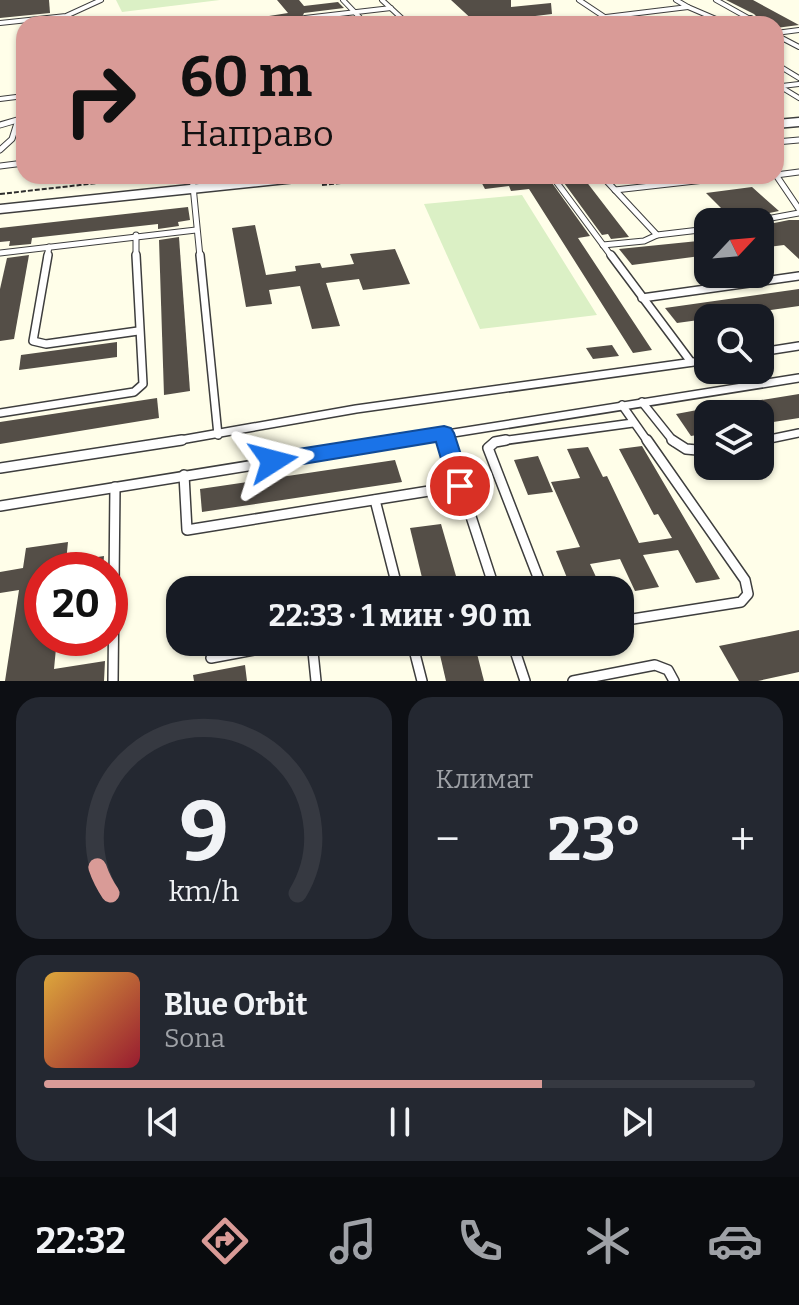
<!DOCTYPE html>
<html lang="ru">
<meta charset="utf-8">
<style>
body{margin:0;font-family:Bitter,serif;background:#242831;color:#f1f3f6;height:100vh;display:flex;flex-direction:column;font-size:30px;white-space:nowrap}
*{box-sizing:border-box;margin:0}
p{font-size:26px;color:#9ea1a6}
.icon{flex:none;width:44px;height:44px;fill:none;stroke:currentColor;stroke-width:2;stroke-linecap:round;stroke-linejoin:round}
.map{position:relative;height:681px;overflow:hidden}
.sheet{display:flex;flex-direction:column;gap:16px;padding:16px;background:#0d0f14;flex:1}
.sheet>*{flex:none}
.top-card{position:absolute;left:16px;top:16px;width:768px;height:168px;border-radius:24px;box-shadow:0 2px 6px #0004;background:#d99b97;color:#111;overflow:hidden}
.needle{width:52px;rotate:64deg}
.controls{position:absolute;left:694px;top:208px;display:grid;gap:16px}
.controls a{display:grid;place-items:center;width:80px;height:80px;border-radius:16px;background:#171b24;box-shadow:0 2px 6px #0004;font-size:40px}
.speed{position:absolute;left:24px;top:552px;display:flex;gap:16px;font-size:40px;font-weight:700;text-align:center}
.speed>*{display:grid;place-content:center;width:104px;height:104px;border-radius:50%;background:#171b24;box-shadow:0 2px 6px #0004;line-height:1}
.speed .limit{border:12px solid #d22;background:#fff;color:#111}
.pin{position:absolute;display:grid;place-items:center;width:68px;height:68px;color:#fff;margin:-34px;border:4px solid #fff;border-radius:50%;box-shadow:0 2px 8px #0007}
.me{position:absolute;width:88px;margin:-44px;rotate:81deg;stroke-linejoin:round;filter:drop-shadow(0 0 6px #0008)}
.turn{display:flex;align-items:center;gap:28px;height:168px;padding:0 32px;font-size:36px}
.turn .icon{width:104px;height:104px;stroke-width:2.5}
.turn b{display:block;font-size:56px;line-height:68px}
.big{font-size:60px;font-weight:700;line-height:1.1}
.sheet .tile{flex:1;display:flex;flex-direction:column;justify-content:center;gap:12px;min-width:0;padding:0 28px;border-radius:24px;background:#242831}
.sheet .dial{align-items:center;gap:0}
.dial svg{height:208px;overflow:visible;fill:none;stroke:#363941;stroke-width:7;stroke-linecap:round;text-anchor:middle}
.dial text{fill:#f1f3f6;stroke:none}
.song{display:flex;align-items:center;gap:24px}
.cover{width:96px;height:96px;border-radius:12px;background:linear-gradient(135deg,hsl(40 70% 55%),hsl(350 70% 35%))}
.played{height:8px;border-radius:4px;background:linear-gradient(90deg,#d99b97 70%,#363941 70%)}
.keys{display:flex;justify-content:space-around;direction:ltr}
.heat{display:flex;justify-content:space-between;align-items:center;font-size:44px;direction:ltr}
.sheet .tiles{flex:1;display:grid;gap:16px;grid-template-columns:1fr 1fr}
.tile:last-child{grid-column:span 2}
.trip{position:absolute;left:166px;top:576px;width:468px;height:80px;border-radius:24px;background:#171b24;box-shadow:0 2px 6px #0004;font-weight:700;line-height:80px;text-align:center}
.dock{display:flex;height:128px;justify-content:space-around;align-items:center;background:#090b0e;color:#9ea1a6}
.dock .icon{width:56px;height:56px}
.dock .selected{color:#d99b97}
.dock b{font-size:36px;color:#f1f3f6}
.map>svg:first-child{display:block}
.pitch{fill:#dbf0c5}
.building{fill:#544e47}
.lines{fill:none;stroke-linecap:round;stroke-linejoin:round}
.service-far3-casing{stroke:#3e3e3e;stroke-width:6}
.service-far2-casing{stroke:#3e3e3e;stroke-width:7}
.service-far1-casing{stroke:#3e3e3e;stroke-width:10}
.service-casing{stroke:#3e3e3e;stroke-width:12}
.tertiary-casing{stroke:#3e3e3e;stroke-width:3}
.path{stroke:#2d2d2d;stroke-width:2;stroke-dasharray:5 2;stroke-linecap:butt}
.service-far3{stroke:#fff;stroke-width:4}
.service-far2{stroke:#fff;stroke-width:5}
.service-far1{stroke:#fff;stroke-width:7}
.service{stroke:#fff;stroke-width:9}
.tertiary{fill:#fff;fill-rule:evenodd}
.route{fill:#1a73e8;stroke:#114b97;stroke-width:2}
</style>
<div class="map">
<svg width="799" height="681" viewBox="0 0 799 681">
<rect width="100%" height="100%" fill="#fffee9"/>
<g class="pitch">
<polygon points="116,0 220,0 122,12"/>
<polygon points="522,195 597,315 480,329 424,204"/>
</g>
<g class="building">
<polygon points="0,0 49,0 50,13 0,18"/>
<polygon points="277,0 299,0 304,6 338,2 344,8 304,13 301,20 306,23 353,17 358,23 269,24 269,16 288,13"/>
<polygon points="451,0 511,0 511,7 551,3 552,14 476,23"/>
<polygon points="726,0 753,0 799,25 776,28 776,24 764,24 754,14"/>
<polygon points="478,176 547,176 590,236 578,238 652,350 633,353 529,189 511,191 509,186 485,189"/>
<polygon points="559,176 582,176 629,237 611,239 608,234 602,235"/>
<polygon points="752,187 779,211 754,216 748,211 726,213 706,193"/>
<polygon points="188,207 190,220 178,222 179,226 158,229 158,224 32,238 31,244 9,246 10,241 0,242 0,228"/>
<polygon points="789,220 799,220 799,259 784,245 760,248 760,226"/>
<polygon points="255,225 266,275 296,271 295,266 320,263 322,268 354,264 350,254 395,249 410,284 363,290 359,279 326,283 340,326 312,329 300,286 269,290 272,304 246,307 232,228"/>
<polygon points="179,237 190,391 164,395 159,240"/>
<polygon points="708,240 708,255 632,265 619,249"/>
<polygon points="29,255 14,339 0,341 0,289 7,258"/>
<polygon points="799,289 799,306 677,323 665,308"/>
<polygon points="117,342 117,357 19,370 21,355"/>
<polygon points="612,345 619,356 593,359 586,348"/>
<polygon points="799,394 799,418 760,424 760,414 719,414 718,407"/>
<polygon points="157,398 159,418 0,444 0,422"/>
<polygon points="708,408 708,433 691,436 676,414"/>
<polygon points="642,446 720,579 696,583 678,550 643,555 659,587 635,591 620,559 590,564 602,590 572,590 556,551 580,547 551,482 580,478 567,449 588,447 603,477 607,476 639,543 672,538 658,514 654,515 619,449"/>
<polygon points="538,456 553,492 528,495 514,460"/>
<polygon points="395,460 402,482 202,512 200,489"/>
<polygon points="441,524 460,590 425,590 410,528"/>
<polygon points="68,542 66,562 104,556 103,570 42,570 42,638 57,638 54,669 105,661 104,681 5,681 19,590 0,593 0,572 23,568 26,548"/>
<polygon points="799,630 799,672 758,681 739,681 719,646"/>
<polygon points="437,642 474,642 484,681 446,681"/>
<polygon points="245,665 247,681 194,681 193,675"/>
</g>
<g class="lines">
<defs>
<g id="service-far3">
<polyline points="343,0 366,24"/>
<polyline points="382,0 408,24"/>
<polyline points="579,0 615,24"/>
<polyline points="716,0 759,24"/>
<polyline points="688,7 716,19"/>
<polyline points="606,17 688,7 676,0"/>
<polyline points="305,18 391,8"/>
<polyline points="0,23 66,16 101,0"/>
<polyline points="699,24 751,18"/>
<polyline points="776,33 799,30"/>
<polyline points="776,35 799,47"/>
<polyline points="776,64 799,78"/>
<polyline points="776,84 799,98"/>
<polyline points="782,86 799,84"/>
<polyline points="0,99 24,96"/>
</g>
<g id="service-far2">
<polyline points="0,125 24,118"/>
<polyline points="776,142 799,140"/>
<polyline points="0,150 12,139 17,123"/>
<polyline points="0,166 24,163"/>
<polyline points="776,175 799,209"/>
<polyline points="776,175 799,172"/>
<polyline points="192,176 200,257"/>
<polyline points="552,176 612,257"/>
<polyline points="602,176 657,235 708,229"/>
<polyline points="615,190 740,176"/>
<polyline points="750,222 799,213"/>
<polyline points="136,235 136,257"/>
<polyline points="603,245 644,241 657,235"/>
<polyline points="0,253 196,230"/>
<polyline points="47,257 49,247"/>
</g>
<g id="service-far1">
<polyline points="48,255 33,341 46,344 138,331"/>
<polyline points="200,255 218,435"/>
<polyline points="611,255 691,362"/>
<polyline points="642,298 799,276"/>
<polyline points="760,352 799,346"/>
<polyline points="642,402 674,442"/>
<polyline points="622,405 648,442"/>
<polyline points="0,413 134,392 143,384 136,255"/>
<polyline points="444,433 447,442"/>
<polyline points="760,441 799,433"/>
<polyline points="169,442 356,409 708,360"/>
<polyline points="397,442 799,378"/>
<polyline points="494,442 633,423"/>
</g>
<g id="service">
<polyline points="446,440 495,590"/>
<polyline points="506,440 495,442 488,448 543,590"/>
<polyline points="672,440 686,449 708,451"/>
<polyline points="0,468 182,440"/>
<polyline points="184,475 187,530 460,486"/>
<polyline points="375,500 398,590"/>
<polyline points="0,506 409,440"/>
<polyline points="620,621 741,602 748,594 745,580 647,440"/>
<polyline points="312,642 316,681"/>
<polyline points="412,642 422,681"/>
<polyline points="512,642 525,681"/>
<polyline points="211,658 297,642"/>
<polyline points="113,681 115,487"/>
<polyline points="573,681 655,665 668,670 674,681"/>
</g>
<g id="tertiary">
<polygon points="799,118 799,126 776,128 776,120"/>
<polygon points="275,176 322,176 315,180 0,213 0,205"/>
</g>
</defs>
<use href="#service-far3" class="service-far3-casing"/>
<use href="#service-far2" class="service-far2-casing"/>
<use href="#service-far1" class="service-far1-casing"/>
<use href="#service" class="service-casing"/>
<use href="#tertiary" class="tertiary-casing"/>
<g class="path">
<polyline points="322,185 408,176"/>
<polyline points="0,194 160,176"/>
</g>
<use href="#service-far3" class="service-far3"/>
<use href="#service-far2" class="service-far2"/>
<use href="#service-far1" class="service-far1"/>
<use href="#service" class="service"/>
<use href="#tertiary" class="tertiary"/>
</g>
<polygon class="route" points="444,426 451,428 454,433 471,486 468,492 452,492 449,486 436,442 273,469 265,466 262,461 265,456 273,453"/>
</svg>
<div class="controls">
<a><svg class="needle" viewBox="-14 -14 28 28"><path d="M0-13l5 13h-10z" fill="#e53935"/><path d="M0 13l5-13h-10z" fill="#9ea1a6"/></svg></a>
<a><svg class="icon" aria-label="search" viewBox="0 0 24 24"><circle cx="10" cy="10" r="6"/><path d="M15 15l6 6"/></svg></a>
<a><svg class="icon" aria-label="layers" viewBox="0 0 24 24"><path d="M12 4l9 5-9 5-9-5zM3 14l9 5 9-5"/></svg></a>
</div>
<div class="speed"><div class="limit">20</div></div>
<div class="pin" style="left:460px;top:486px;background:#d93025"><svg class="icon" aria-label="arrive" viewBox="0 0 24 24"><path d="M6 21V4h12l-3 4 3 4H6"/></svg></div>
<svg class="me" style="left:273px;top:461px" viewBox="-20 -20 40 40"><path d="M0-17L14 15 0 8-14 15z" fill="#1a73e8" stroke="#fff" stroke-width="4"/></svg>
<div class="trip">22:33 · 1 мин · 90 m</div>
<div class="top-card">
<div class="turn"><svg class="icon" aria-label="right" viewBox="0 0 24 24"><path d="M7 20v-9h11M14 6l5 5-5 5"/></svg><div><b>60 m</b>Направо</div></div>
</div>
</div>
<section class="sheet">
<div class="tiles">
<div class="tile dial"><svg viewBox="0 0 100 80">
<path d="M14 69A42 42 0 1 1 86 69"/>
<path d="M14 69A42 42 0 0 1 9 59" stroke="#d99b97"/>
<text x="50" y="56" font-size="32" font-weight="700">9</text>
<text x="50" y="72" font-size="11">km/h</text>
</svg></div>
<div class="tile"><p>Климат</p>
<div class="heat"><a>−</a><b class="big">23°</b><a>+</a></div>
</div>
<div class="tile">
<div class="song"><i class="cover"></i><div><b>Blue Orbit</b><p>Sona</p></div></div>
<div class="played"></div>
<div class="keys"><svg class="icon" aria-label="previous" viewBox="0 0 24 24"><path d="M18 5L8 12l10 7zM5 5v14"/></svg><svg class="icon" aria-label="pause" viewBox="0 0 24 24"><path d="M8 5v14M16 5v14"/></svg><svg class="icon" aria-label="next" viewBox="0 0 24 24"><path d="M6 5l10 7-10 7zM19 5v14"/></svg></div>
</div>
</div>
</section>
<nav class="dock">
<b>22:32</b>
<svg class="icon selected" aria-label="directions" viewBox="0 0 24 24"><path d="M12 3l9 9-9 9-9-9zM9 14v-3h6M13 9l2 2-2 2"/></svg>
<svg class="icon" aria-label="music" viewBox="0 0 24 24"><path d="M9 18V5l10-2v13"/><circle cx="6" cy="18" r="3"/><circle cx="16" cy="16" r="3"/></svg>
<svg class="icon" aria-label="phone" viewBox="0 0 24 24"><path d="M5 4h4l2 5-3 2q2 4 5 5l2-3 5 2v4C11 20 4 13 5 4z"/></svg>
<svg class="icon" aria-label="climate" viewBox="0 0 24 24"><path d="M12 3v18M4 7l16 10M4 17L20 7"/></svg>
<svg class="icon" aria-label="car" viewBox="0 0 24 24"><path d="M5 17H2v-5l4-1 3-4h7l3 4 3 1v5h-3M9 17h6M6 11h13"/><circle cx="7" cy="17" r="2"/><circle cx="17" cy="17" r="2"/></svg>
</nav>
